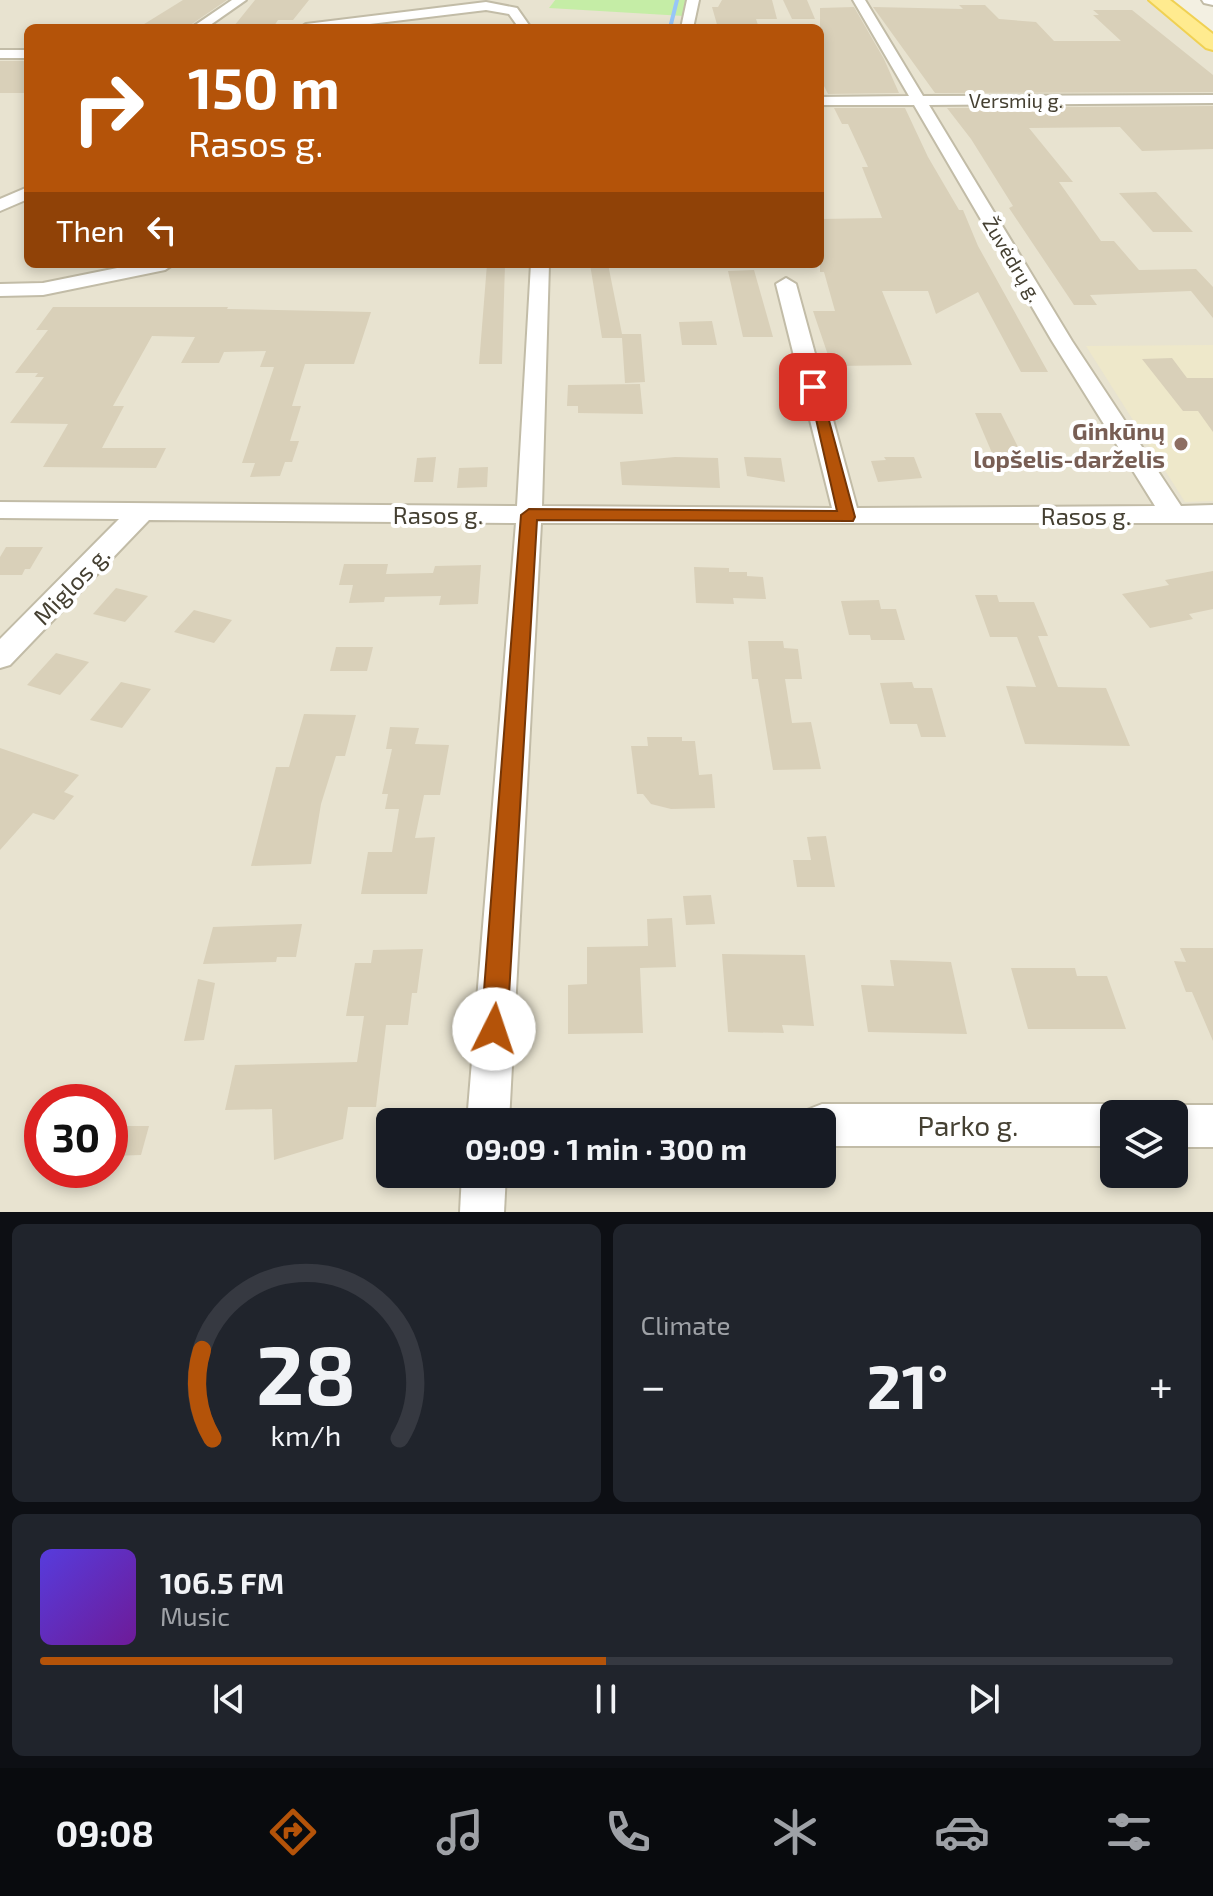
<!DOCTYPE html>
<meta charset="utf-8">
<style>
body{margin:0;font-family:"Exo 2",sans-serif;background:#20242c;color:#f1f3f6;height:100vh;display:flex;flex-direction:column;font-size:30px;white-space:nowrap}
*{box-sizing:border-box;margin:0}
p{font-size:26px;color:#9ea1a6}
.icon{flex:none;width:44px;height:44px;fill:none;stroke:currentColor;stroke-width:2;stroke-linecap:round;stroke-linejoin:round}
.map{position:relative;height:1212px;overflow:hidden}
.panel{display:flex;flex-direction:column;gap:12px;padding:12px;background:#0d0f14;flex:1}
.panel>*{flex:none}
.hud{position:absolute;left:24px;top:24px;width:800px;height:244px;border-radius:12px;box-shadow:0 4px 12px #0003;background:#b45309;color:#fff;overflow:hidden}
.tools{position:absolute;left:1100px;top:1100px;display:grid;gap:16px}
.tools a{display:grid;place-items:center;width:88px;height:88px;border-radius:12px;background:#171b24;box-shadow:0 4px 12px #0003;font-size:40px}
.speed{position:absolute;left:24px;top:1084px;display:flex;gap:16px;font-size:40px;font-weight:700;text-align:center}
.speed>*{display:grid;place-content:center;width:104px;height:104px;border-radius:50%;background:#171b24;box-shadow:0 4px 12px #0003;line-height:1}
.speed .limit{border:12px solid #d22;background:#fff;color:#111}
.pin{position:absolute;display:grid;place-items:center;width:68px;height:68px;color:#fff;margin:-34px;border-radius:16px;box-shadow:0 4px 12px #0006}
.me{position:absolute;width:88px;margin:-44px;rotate:4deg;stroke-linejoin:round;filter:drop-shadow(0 0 6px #0008)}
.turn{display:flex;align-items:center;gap:28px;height:168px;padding:0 32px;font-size:36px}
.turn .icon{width:104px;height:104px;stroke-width:2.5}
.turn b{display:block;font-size:56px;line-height:68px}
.then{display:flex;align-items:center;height:76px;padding:0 32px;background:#0003;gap:16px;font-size:30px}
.big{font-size:60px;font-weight:700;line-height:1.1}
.panel .tile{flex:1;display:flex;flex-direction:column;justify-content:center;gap:12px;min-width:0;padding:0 28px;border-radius:12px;background:#20242c}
.panel .dial{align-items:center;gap:0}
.dial svg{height:208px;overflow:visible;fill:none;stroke:#363941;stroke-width:7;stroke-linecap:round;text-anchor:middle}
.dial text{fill:#f1f3f6;stroke:none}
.song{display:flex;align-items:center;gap:24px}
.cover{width:96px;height:96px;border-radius:12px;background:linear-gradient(135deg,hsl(250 70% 55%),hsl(280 70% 35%))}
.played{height:8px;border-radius:4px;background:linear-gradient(90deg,#b45309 50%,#363941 50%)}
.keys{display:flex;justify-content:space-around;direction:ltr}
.heat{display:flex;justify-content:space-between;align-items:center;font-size:44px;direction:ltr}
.panel .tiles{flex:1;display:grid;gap:12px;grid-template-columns:1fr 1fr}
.tile:last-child{grid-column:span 2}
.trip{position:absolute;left:376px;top:1108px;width:460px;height:80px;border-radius:12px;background:#171b24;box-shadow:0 4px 12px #0003;font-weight:700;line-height:80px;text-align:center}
.dock{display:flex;height:128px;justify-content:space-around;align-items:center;background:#090b0e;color:#9ea1a6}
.dock .icon{width:56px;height:56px}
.dock .selected{color:#b45309}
.dock b{font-size:36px;color:#f1f3f6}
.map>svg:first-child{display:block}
.residential{fill:#e8e3d0;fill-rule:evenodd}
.education{fill:#eee8ca}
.green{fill:#c5eda6}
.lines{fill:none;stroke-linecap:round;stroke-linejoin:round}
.stream{stroke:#97c6f8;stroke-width:4}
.building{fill:#d9d0b9}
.street-casing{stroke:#c2bca7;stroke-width:4}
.primary-casing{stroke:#f0d153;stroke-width:4}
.street{fill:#fff;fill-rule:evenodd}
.primary{fill:#ffeb8f;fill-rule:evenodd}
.route{fill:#b45309;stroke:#753606;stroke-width:2}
.education-dot{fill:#8d6e63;stroke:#fff;stroke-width:3}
.labels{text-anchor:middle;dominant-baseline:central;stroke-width:8;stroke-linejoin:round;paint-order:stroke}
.far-street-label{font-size:20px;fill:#454032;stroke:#fff}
.education-label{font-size:24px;font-weight:bold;fill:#785e54;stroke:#fff;text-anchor:end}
.street-label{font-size:24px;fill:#454032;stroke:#fff}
.near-street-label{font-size:28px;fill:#454032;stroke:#fff}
</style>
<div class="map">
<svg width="1213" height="1212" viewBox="0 0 1213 1212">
<rect width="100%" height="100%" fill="#f3f0e2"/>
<path class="residential" d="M0,0h555l-5,7 138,-7h464l61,49v1163h-1213zM28,28h792v236h-792zM42,1102h68v68h-68zM1114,1114h60v60h-60zM390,1122h432v52h-432z"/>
<polygon class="education" points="1213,345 1213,501 1185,502 1086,346"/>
<polygon class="green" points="555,0 688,0 684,16 549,8"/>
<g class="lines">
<polyline class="stream" points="670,28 677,0"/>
</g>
<g class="building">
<polygon points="183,0 227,0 186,28 141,26"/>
<polygon points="255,0 309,0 293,20 278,20 274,26 234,26"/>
<polygon points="722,0 772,0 777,19 756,19 759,28 718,28 712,7 718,7"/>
<polygon points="783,0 807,0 815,19 792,19"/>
<polygon points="959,5 985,5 999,19 1036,22 1054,41 1121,41 1093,15 1099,15 1093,10 1132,10 1213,75 1213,92 935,93 873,7 963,9"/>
<polygon points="854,7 884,59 899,93 828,94 820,78 820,8"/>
<rect x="0" y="61" width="28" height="32"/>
<polygon points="1213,106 1213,149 1142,151 1120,127 1029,128 1073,182 1059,182 1101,241 1114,241 1139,270 1196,269 1213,287 1213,318 1191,291 1090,295 1097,305 1074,305 1009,208 1013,206 971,139 947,108"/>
<polygon points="834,108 905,108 928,157 959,210 963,210 978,246 1048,372 1021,372 978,292 936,314 928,291 882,291 912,365 836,366 833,358 829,358 813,311 835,311 824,272 820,272 820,219 882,218 862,167 868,167 848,124 842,124"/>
<polygon points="1156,192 1193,232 1153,232 1119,193"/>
<polygon points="487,264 505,264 502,364 479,364"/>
<polygon points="590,264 608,264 622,334 641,334 645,382 625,383 622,338 602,338"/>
<polygon points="754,270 773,337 743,337 728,271"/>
<polygon points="53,307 228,307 227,309 371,312 354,364 305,364 292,406 301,406 290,441 299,441 292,462 285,462 280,476 250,477 255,463 242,463 274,367 260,367 266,351 224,352 219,363 181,363 195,337 152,336 113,406 124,406 102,448 166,448 156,468 43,467 68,424 10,423 44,377 35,377 38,373 15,373 48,330 36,330"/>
<polygon points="712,321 717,345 682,345 679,322"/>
<polygon points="1172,358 1187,378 1213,378 1213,432 1198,411 1183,411 1142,359"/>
<polygon points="640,384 643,414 578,413 578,406 567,406 568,385"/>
<polygon points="975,413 1001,413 1028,467 998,467"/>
<polygon points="436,457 433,482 414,482 417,458"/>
<polygon points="675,457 718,458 720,488 622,485 620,462"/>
<polygon points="744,457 781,458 785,482 747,476"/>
<polygon points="884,457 914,457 922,478 878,482 871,461 886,460"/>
<polygon points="488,467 487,487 457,488 459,468"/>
<polygon points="6,547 43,547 30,569 25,569 22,575 0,575 0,557"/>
<polygon points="344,564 388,564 386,574 433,573 435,566 481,565 478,604 439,605 441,596 385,597 384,602 349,603 353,585 339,585"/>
<polygon points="694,567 729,568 729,572 747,572 747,576 763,577 766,599 733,598 734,604 696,603"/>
<polygon points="1213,571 1213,609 1189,614 1193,619 1150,628 1122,594 1169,585 1165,580"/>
<polygon points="116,588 148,596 125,622 93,614"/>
<polygon points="975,595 997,595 999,602 1034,602 1048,636 1038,636 1058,687 1106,688 1130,746 1025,744 1006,686 1036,687 1017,637 990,637"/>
<polygon points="879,600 881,609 896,609 905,640 871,640 870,635 849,635 841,601"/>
<polygon points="194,610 232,620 214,643 174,632"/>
<polygon points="748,641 783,641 784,648 798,649 802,679 785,679 792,723 811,722 821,769 773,770 758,679 752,679"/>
<polygon points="336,647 373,647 367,671 330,671"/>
<polygon points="56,653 89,662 60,695 27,685"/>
<polygon points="121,682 151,689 122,728 90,720"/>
<polygon points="912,682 914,688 932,688 946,737 921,737 917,724 890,724 880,683"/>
<polygon points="304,714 356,715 345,756 336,756 321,804 311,864 251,866 276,767 289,767"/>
<polygon points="390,727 419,728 415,744 449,745 440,795 424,795 415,838 435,837 427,894 361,894 368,852 392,852 399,809 385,809 388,794 382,794 392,749 386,749"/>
<polygon points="647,737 682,737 682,741 695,741 699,775 712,774 715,808 671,809 651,804 643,794 637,794 631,746 648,746"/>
<polygon points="0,748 79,775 64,792 74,796 54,820 33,813 0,850"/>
<polygon points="826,836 835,887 797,887 793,860 811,860 807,837"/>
<polygon points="711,895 715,924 686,925 683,896"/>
<polygon points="672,918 676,967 640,968 643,1033 568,1034 568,985 587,984 587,947 648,946 647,919"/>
<polygon points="302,924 296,957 277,957 276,962 203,964 213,927"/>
<polygon points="1180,948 1213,948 1213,1041 1192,992 1186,992 1174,961 1186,962"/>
<polygon points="423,949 417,993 412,993 408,1025 386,1025 376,1107 348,1107 343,1139 274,1160 272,1109 225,1110 235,1065 357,1062 364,1016 346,1016 355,963 371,963 373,950"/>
<polygon points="722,954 805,955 814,1026 782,1025 784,1033 728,1032"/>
<polygon points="890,960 951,962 967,1034 868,1032 861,985 894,986"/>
<polygon points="1011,968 1075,968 1077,976 1107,976 1126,1029 1028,1029"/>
<polygon points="198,979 215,983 204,1040 184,1041"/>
<polygon points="110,1126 149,1126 141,1155 110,1156"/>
</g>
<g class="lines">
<defs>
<g id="street">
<polygon points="232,0 246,0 206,28 191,28"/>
<polygon points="687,0 699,0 693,28 681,28"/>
<polygon points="853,0 865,0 923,96 1213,95 1213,103 929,105 1072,341 1181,506 1213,505 1213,523 541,523 509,1122 467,1122 516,523 149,520 10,665 0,668 0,639 119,519 0,518 0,502 517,506 531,264 549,264 542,506 832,508 776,284 786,278 796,284 857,508 1155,506 1052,341 914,105 820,105 820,97 909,96"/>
<polygon points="1202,0 1213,0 1213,5 1204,3"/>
<polygon points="486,2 517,8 531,28 519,28 509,14 486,10 337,28 300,28 306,24"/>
<rect x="0" y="50" width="28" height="8"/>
<polygon points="28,187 28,199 0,211 0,199"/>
<polygon points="137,264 174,264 165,270 43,295 0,296 0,284 43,283"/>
<polygon points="822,1104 1114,1104 1130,1114 1114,1114 1114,1146 822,1146 822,1122 802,1122 807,1110"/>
<polygon points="1174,1105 1213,1105 1213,1147 1174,1147 1174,1114 1158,1114"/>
<polygon points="462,1174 506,1174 504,1212 460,1212"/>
</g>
<polygon id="primary" points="1149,0 1170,0 1213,34 1213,50 1206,48"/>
</defs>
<use href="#street" class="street-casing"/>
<use href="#primary" class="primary-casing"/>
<use href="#street" class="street"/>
<use href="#primary" class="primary"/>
</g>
<polygon class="route" points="808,384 820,387 855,517 853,521 537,520 507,1029 503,1038 494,1042 485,1038 481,1029 521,515 529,509 837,511"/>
<circle class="education-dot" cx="1181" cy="444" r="8"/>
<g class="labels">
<g class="far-street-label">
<text x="1016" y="100">Versmių g.</text>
<text transform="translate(1013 259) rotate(59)">Žuvėdrų g.</text>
</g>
<g class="education-label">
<text x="1165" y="430">Ginkūnų<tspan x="1165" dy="28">lopšelis-darželis</tspan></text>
</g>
<g class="street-label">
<text x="438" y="514">Rasos g.</text>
<text x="1086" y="515">Rasos g.</text>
<text transform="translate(71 585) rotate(-46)">Miglos g.</text>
</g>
<g class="near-street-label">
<text x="968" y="1125">Parko g.</text>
</g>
</g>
</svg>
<div class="tools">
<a><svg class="icon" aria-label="layers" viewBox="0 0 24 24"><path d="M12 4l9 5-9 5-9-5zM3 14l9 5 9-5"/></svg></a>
</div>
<div class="speed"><div class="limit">30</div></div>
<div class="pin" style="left:813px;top:387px;background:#d93025"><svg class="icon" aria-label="arrive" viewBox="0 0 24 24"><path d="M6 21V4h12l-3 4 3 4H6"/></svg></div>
<svg class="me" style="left:494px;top:1029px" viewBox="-20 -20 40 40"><circle r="19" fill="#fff"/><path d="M0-13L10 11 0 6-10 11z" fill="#b45309"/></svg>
<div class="trip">09:09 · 1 min · 300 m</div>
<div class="hud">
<div class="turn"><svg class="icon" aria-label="right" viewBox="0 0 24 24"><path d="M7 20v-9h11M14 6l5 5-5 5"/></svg><div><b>150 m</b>Rasos g.</div></div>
<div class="then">Then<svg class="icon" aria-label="left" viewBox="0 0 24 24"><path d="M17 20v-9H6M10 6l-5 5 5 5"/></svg></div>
</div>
</div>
<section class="panel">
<div class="tiles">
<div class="tile dial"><svg viewBox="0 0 100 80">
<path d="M14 69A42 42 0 1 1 86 69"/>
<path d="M14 69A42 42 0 0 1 10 35" stroke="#b45309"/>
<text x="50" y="56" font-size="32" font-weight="700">28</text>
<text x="50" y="72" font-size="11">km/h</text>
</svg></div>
<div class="tile"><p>Climate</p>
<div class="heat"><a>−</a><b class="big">21°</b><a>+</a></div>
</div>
<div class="tile">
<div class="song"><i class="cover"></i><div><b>106.5 FM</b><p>Music</p></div></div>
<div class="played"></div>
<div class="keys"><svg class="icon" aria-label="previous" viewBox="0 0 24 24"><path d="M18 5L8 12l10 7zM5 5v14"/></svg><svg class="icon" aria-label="pause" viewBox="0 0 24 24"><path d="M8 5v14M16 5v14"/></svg><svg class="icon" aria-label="next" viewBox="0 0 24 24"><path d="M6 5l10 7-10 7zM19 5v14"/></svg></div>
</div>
</div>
</section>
<nav class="dock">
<b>09:08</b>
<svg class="icon selected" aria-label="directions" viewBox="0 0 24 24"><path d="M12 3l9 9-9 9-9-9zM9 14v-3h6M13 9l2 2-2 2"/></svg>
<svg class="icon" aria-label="music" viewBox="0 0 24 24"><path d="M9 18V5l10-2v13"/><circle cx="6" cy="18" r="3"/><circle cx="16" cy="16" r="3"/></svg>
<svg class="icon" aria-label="phone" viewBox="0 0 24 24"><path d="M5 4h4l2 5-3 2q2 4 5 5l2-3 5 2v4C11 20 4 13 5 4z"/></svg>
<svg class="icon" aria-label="climate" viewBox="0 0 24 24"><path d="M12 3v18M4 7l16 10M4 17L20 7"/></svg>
<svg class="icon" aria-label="car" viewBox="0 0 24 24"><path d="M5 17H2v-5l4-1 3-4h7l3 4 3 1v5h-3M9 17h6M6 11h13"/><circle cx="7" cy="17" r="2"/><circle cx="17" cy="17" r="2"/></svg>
<svg class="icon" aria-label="filters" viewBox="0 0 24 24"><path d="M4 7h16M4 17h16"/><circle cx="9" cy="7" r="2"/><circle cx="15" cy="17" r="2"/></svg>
</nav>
